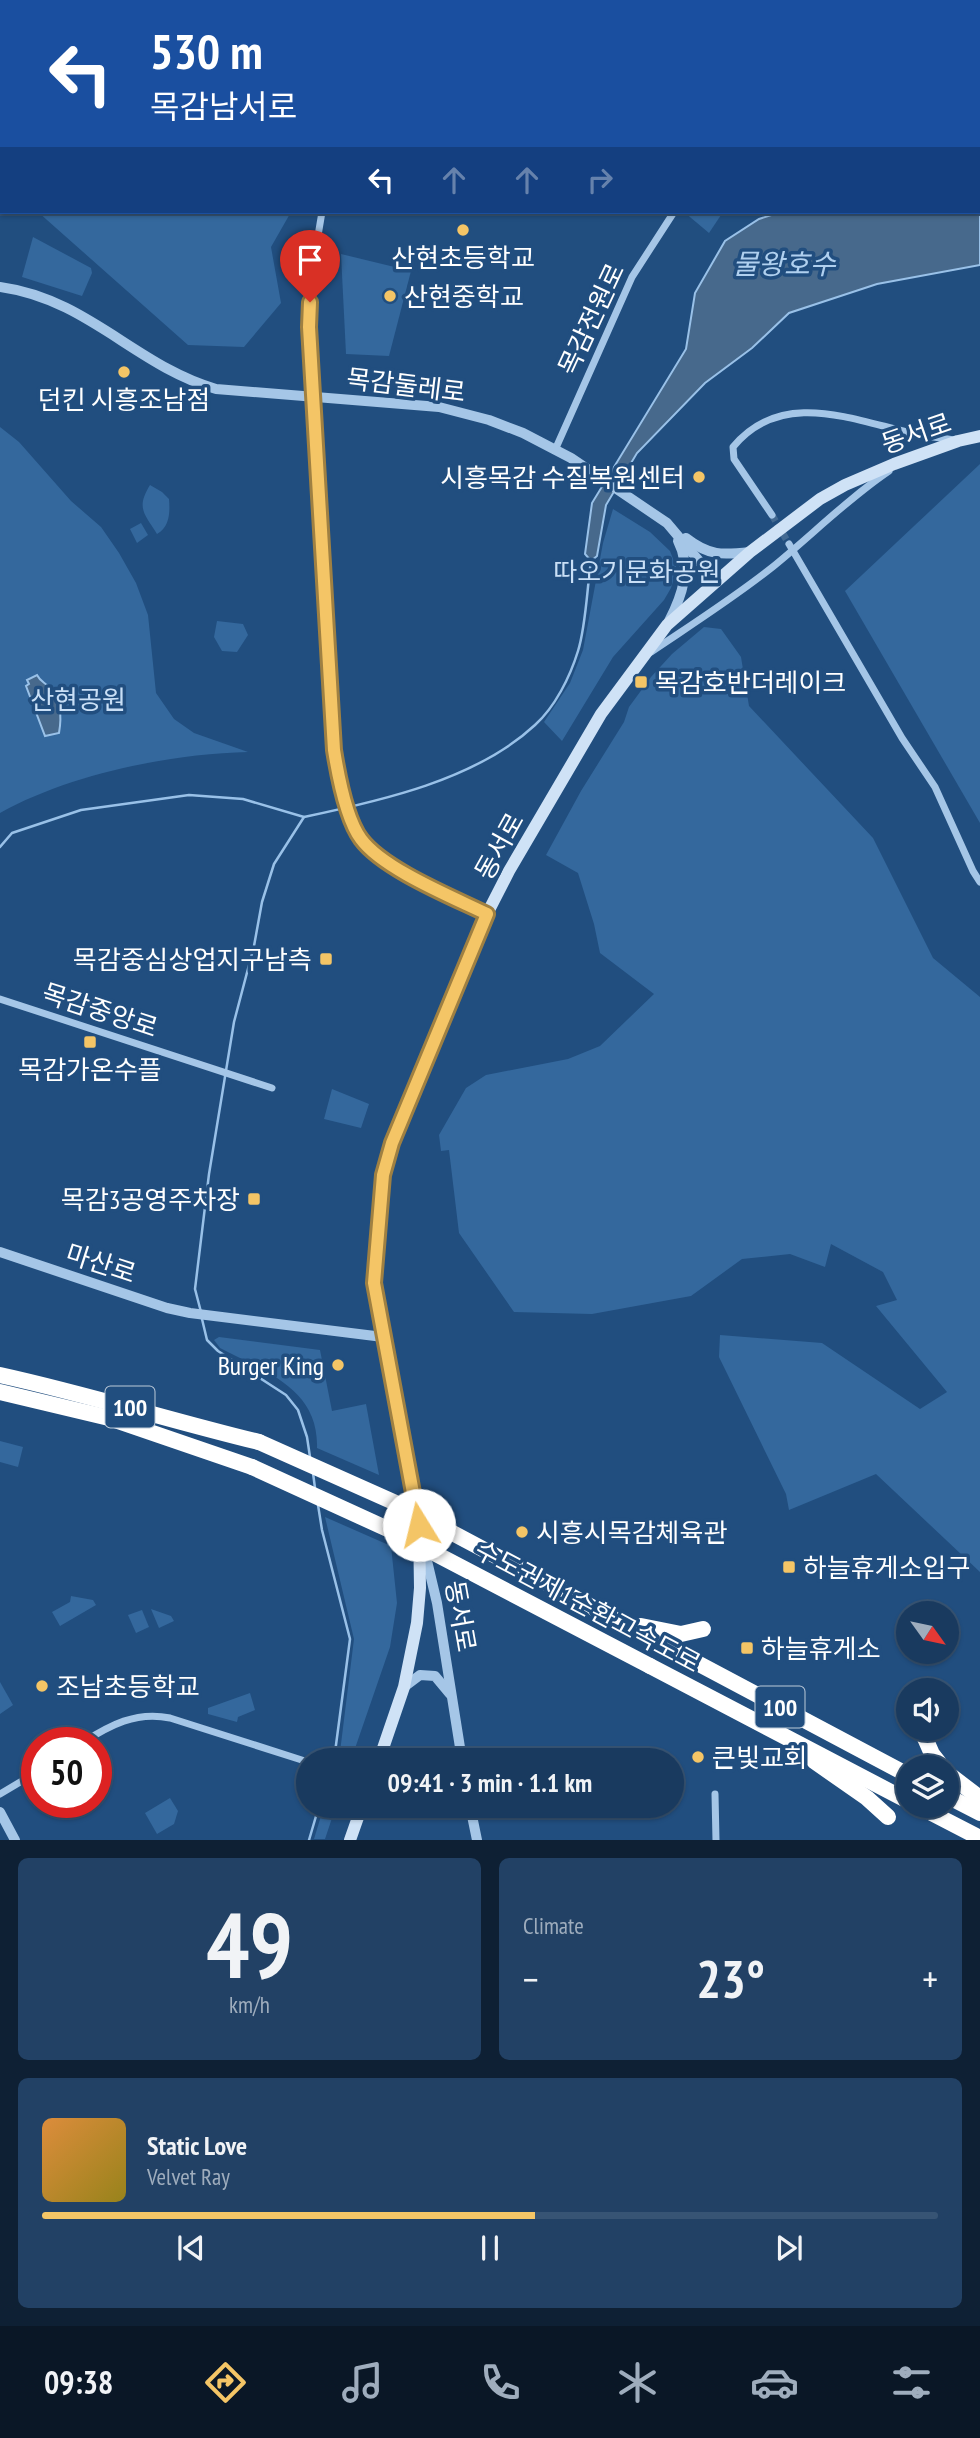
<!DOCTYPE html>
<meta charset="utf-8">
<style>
body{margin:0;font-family:"PT Sans Narrow","Noto Sans KR",sans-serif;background:#224165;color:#f1f3f6;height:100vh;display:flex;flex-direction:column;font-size:26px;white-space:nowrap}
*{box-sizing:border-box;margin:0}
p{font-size:23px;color:#9fadbd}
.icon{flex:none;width:38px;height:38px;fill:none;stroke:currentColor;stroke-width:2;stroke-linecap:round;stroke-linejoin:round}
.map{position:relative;height:1840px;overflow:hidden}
.sheet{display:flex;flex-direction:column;gap:18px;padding:18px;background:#0e2034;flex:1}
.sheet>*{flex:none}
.hud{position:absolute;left:0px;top:0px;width:980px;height:214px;box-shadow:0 2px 5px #0004,0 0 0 2px #375474;background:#1a4fa0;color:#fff;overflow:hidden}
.needle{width:46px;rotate:123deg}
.buttons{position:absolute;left:896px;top:1601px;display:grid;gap:14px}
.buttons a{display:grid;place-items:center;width:63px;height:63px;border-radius:50%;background:#193a5f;box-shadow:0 2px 5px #0004,0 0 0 2px #375474;font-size:35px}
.speed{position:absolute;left:21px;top:1727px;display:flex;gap:14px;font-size:35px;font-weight:700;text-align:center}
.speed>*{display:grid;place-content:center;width:91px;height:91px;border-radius:50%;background:#193a5f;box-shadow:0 2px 5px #0004,0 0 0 2px #375474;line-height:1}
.speed .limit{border:10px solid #d22;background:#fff;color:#111}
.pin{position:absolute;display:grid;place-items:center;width:60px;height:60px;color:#fff;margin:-72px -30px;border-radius:50% 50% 50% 0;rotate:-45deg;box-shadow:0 0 7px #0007}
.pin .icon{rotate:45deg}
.me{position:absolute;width:77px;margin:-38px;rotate:351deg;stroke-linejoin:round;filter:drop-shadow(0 0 5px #0008)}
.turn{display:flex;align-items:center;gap:24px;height:147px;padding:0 35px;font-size:32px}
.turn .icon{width:91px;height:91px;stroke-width:2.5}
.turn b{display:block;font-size:49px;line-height:60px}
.lanes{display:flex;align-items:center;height:66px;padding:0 35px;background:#0003;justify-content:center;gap:35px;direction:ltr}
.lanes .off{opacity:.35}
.big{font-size:52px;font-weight:800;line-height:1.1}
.sheet .card{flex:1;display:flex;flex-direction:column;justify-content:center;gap:10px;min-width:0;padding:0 24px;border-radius:10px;background:#224165}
.sheet .dial{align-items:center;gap:0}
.dial b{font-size:91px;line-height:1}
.song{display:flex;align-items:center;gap:21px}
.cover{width:84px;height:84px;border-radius:10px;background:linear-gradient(135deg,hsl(30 70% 55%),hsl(50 70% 35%))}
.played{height:7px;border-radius:4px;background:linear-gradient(90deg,#f4c566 55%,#375474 55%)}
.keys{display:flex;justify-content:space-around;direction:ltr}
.heat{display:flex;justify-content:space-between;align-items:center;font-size:38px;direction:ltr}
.sheet .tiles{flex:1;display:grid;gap:18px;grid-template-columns:1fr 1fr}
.card:last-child{grid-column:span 2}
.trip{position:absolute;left:296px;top:1748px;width:388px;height:70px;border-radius:35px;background:#193a5f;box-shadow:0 2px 5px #0004,0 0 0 2px #375474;font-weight:800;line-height:70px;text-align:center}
.tabs{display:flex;height:112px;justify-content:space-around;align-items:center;background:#0a1726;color:#9fadbd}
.tabs .icon{width:49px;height:49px}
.tabs .on{color:#f4c566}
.tabs b{font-size:32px;color:#f1f3f6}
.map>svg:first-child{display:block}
.green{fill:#34689d}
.water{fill:#47698c;stroke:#99c1e8;stroke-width:2}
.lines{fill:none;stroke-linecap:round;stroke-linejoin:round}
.stream{stroke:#99c1e8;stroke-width:2.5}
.minor-tunnel{stroke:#426992;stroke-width:7;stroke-dasharray:7 3.5;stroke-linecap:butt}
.minor{stroke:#a5c6e7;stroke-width:7}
.tertiary{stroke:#a5c6e7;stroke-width:10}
.secondary{stroke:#cfe2f6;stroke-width:12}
.motorway{stroke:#fff;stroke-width:16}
.motorway-bridge{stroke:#fff;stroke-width:16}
.route-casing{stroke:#9f8042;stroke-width:18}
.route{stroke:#f4c566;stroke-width:12}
.poi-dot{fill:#f4c566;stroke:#214e7f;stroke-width:2.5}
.labels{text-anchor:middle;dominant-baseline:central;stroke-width:7;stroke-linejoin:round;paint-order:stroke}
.shield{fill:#214e7f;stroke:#bccad9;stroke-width:2}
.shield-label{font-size:24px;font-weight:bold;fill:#fff}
.poi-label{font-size:26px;fill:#fff;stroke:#214e7f;text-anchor:start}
.street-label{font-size:26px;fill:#fff;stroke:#214e7f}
.park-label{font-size:26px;fill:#c9dff6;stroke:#214e7f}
.water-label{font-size:28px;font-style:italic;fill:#b0d0ef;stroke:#214e7f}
</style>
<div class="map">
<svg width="980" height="1840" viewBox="0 0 980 1840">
<rect width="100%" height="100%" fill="#214e7f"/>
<g class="green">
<polygon points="0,0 329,0 330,2 2,2 2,180"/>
<polygon points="771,0 980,0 980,156 978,156 978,2"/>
<polygon points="38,212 291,212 271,247 281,303 244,347 188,345"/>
<polygon points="684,212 723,212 709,233"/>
<polygon points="33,237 91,268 92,273 82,296 22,277"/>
<polygon points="341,254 411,271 389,356 346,354"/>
<path d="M0,427l19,15 52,59 30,26 18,26 17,30 12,32 8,78 18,26 20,14 54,19c-79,2 -178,22 -248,61z"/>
<polygon points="980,464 980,823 845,591"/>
<path d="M150,485l12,7 7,7c1,13 1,28 -12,35 -13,-21 -21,-26 -7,-49z"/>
<polygon points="613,509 650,532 670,551 677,569 671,588 664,600 613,657 562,741 544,722 570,683 583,650 603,543"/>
<polygon points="141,523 148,535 137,543 130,529"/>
<polygon points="217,621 243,624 248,635 237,652 222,651 214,637"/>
<polygon points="704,627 721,629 741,657 749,706 873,838 933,958 980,997 980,1572 876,1474 789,1510 786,1494 719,1357 720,1335 822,1343 920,1409 947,1392 876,1306 897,1300 883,1272 831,1244 825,1267 790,1254 742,1259 691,1296 592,1314 514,1312 459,1233 449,1150 441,1151 439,1135 466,1088 486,1075 568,1059 600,1046 654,994 600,953 594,924 578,873 546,855 581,791 624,722 629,707 651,677 672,654"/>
<polygon points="332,1089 369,1104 361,1128 324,1119"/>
<path d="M219,1337l101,13 12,61 34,-7 13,71 -62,-27c2,-60 -53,-77 -97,-100l-6,-8z"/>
<polygon points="0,1441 23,1447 18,1467 0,1462"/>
<polygon points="325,1517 391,1546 397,1603 390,1647 351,1760 339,1760 354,1639"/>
<polygon points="71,1596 93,1600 96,1605 60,1626 52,1612 70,1602"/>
<polygon points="151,1609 171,1616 174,1621 159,1628"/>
<polygon points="142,1610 149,1627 136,1633 128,1615"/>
<polygon points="0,1682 13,1705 0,1714"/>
<polygon points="250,1693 255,1710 238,1717 237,1722 208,1714 208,1708"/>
<polygon points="170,1798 178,1811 174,1824 157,1834 145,1813"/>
<polygon points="324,1806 336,1806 325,1839 314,1839"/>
</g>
<g class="water">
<polygon points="978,190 980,190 980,265 877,284 789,313 752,348 705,383 637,453 606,505 597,556 591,561 585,554 592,503 686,349 695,293 725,241 759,219 781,212 978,212"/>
<path d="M37,675c3,6 7,7 12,12 12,14 13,29 10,46l-14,3 -19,-50 3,-2 -2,-4z"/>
</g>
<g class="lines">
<g class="stream">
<polyline points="0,847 12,833 81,810 189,795 243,799 304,817"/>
<path d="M201,1312l-6,-23 14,-115 25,-152 20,-76 8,-44 12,-38 30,-47c76,-16 172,-37 231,-92 20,-18 35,-48 43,-74 8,-25 9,-63 13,-90"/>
<polyline points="202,1319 207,1340 218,1351 286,1395 298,1410 307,1437 310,1457"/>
<polyline points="313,1473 315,1488"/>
<polyline points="318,1505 322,1530 350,1639 334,1760"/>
<polyline points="309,1840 319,1806"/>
</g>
<polyline class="minor-tunnel" points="772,515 789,544"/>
<g class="minor">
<polyline points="345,0 345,2"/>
<polyline points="731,0 733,2"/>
<polyline points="557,2 558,0"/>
<path d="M322,212l-11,65 -2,50 25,423c4,25 12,69 27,89 22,31 91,58 126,75"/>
<polyline points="555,450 632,277 674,212"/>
<path d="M772,515l-38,-56 -1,-12c48,-58 117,-28 178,-14 14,3 29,5 43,7"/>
<polyline points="789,544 902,738 935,787 973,871 980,882"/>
<path d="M651,652c40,-27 81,-53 119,-83 40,-32 76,-69 119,-98"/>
<polyline points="0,999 272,1088"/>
<path d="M82,1743c28,-18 54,-32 88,-25l138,44"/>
<polyline points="0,1794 37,1772"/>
<polyline points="715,1794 716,1840"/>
<polyline points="454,1806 471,1811"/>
</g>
<g class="tertiary">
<path d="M0,287c88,12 136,79 216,102l223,18 50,13 34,13 48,25 96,65 49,58"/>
<path d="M686,538c23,18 36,17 64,14"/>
<path d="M669,621c13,-25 23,-53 9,-80"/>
<polyline points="0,1252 167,1308 190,1313 383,1337"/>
<polyline points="423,1544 437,1603 462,1760"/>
<polyline points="404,1687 420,1675 435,1676 450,1694"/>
<polyline points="470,1806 477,1840"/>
<polyline points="0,1812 15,1840"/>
</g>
<g class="secondary">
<polyline points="379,1760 404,1687 417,1623 420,1588 419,1525 374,1283 383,1175 407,1103 487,914 509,871 601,714 667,625 750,552 820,499 845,485 894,464 958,441 980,436"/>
<polyline points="350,1840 362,1806"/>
</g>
<g class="motorway">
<path d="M0,1375c87,19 172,46 259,67"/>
<polyline points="0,1392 109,1418 252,1467"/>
<polyline points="641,1626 681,1634 703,1629"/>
<polyline points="652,1639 908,1775"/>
<polyline points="650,1666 908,1801"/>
<polyline points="921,1729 932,1754 943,1768"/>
<polyline points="814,1761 867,1798 888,1817"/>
<polyline points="947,1773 980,1798"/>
<polyline points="947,1796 980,1813"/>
<polyline points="918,1806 980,1838"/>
</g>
<g class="motorway-bridge">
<polyline points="259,1442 398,1504 652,1639"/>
<polyline points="252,1467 392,1531 650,1666"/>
</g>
</g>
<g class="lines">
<defs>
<path id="route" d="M310,302l-1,25 25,423c4,25 12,69 27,89 22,30 91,58 126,75l-95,229 -9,32 -9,108 45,242"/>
</defs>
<use href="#route" class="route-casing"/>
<use href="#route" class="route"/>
</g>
<g class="poi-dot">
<circle cx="463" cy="230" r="7"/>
<circle cx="390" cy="296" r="7"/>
<circle cx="124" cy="372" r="7"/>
<circle cx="699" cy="477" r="7"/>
<rect x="634" y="675" width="14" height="14" rx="3.5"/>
<rect x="319" y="952" width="14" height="14" rx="3.5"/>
<rect x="83" y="1035" width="14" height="14" rx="3.5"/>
<rect x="247" y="1192" width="14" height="14" rx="3.5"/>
<circle cx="338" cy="1365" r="7"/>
<circle cx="522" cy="1532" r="7"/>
<rect x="782" y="1560" width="14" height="14" rx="3.5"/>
<rect x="740" y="1641" width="14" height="14" rx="3.5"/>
<circle cx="42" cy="1686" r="7"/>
<circle cx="698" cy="1757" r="7"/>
</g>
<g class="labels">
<g class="shield">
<rect x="105.5" y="1386.5" width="49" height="41" rx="5"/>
<rect x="755.5" y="1686.5" width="49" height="41" rx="5"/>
</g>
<g class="shield-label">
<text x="130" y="1407">100</text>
<text x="780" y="1707">100</text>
</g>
<g class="poi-label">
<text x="463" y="257" text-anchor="middle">산현초등학교</text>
<text x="404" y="296">산현중학교</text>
<text x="124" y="399" text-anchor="middle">던킨 시흥조남점</text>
<text x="685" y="477" text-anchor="end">시흥목감 수질복원센터</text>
<text x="655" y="682">목감호반더레이크</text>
<text x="312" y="959" text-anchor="end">목감중심상업지구남측</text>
<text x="90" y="1069" text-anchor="middle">목감가온수플</text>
<text x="240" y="1199" text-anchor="end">목감3공영주차장</text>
<text x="324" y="1365" text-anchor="end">Burger King</text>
<text x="536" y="1532">시흥시목감체육관</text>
<text x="803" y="1567">하늘휴게소입구</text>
<text x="761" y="1648">하늘휴게소</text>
<text x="56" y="1686">조남초등학교</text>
<text x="712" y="1757">큰빛교회</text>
</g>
<g class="street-label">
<text transform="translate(591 319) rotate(-65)">목감전원로</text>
<text transform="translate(406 385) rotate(7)">목감둘레로</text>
<text transform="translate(916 433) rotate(-19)">동서로</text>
<text transform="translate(499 846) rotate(-61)">동서로</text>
<text transform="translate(100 1010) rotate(18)">목감중앙로</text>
<text transform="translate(101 1263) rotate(18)">마산로</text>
<text transform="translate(588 1606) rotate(28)">수도권제1순환고속도로</text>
<text transform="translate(461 1616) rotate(80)">동서로</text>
</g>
<g class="park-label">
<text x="637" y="571">따오기문화공원</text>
<text x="78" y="699">산현공원</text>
</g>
<g class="water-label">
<text x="784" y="263">물왕호수</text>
</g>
</g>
</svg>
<div class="buttons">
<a><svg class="needle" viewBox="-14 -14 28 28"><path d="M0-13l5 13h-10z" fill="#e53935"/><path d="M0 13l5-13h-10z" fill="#9fadbd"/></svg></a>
<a><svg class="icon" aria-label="sound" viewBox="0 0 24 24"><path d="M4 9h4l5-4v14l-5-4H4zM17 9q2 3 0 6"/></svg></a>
<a><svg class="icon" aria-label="layers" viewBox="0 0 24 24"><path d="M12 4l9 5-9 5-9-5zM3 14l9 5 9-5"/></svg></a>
</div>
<div class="speed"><div class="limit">50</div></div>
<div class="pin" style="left:310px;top:302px;background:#d93025"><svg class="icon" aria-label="arrive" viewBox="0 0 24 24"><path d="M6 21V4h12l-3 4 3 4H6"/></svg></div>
<svg class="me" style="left:419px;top:1525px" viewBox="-20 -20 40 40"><circle r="19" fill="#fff"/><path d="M0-13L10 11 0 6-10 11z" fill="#f4c566"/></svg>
<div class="trip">09:41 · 3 min · 1.1 km</div>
<div class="hud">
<div class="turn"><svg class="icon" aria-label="left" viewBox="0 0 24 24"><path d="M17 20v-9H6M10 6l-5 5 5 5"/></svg><div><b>530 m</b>목감남서로</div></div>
<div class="lanes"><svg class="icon" aria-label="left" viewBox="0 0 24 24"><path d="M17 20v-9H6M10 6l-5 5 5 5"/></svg><svg class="icon off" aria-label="ahead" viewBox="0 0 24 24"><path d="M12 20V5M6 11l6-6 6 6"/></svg><svg class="icon off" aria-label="ahead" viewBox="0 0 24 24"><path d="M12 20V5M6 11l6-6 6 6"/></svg><svg class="icon off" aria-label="right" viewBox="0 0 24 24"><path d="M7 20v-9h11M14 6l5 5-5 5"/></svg></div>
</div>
</div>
<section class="sheet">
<div class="tiles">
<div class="card dial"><b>49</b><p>km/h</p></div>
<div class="card"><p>Climate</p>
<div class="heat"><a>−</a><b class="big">23°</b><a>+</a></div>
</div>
<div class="card">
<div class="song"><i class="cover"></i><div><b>Static Love</b><p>Velvet Ray</p></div></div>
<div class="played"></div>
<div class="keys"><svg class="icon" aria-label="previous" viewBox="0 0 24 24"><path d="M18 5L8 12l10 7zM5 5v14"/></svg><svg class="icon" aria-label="pause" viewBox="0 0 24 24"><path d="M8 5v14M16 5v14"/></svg><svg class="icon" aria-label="next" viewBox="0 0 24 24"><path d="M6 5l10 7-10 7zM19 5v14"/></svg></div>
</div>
</div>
</section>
<nav class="tabs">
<b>09:38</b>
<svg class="icon on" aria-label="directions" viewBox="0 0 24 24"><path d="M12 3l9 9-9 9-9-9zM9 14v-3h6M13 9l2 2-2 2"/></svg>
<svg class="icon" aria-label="music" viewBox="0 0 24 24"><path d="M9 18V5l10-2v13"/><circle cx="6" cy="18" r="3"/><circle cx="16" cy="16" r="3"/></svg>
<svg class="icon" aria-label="phone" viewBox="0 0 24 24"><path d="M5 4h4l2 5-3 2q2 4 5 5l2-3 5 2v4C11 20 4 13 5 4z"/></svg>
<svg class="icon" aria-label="climate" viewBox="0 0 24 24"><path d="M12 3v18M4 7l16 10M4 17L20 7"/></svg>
<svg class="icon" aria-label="car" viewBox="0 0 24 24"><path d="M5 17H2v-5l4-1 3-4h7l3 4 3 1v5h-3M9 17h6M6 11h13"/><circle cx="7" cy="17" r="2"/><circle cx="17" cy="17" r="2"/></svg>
<svg class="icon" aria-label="filters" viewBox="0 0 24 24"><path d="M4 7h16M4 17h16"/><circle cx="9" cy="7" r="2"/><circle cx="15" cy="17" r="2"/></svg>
</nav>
